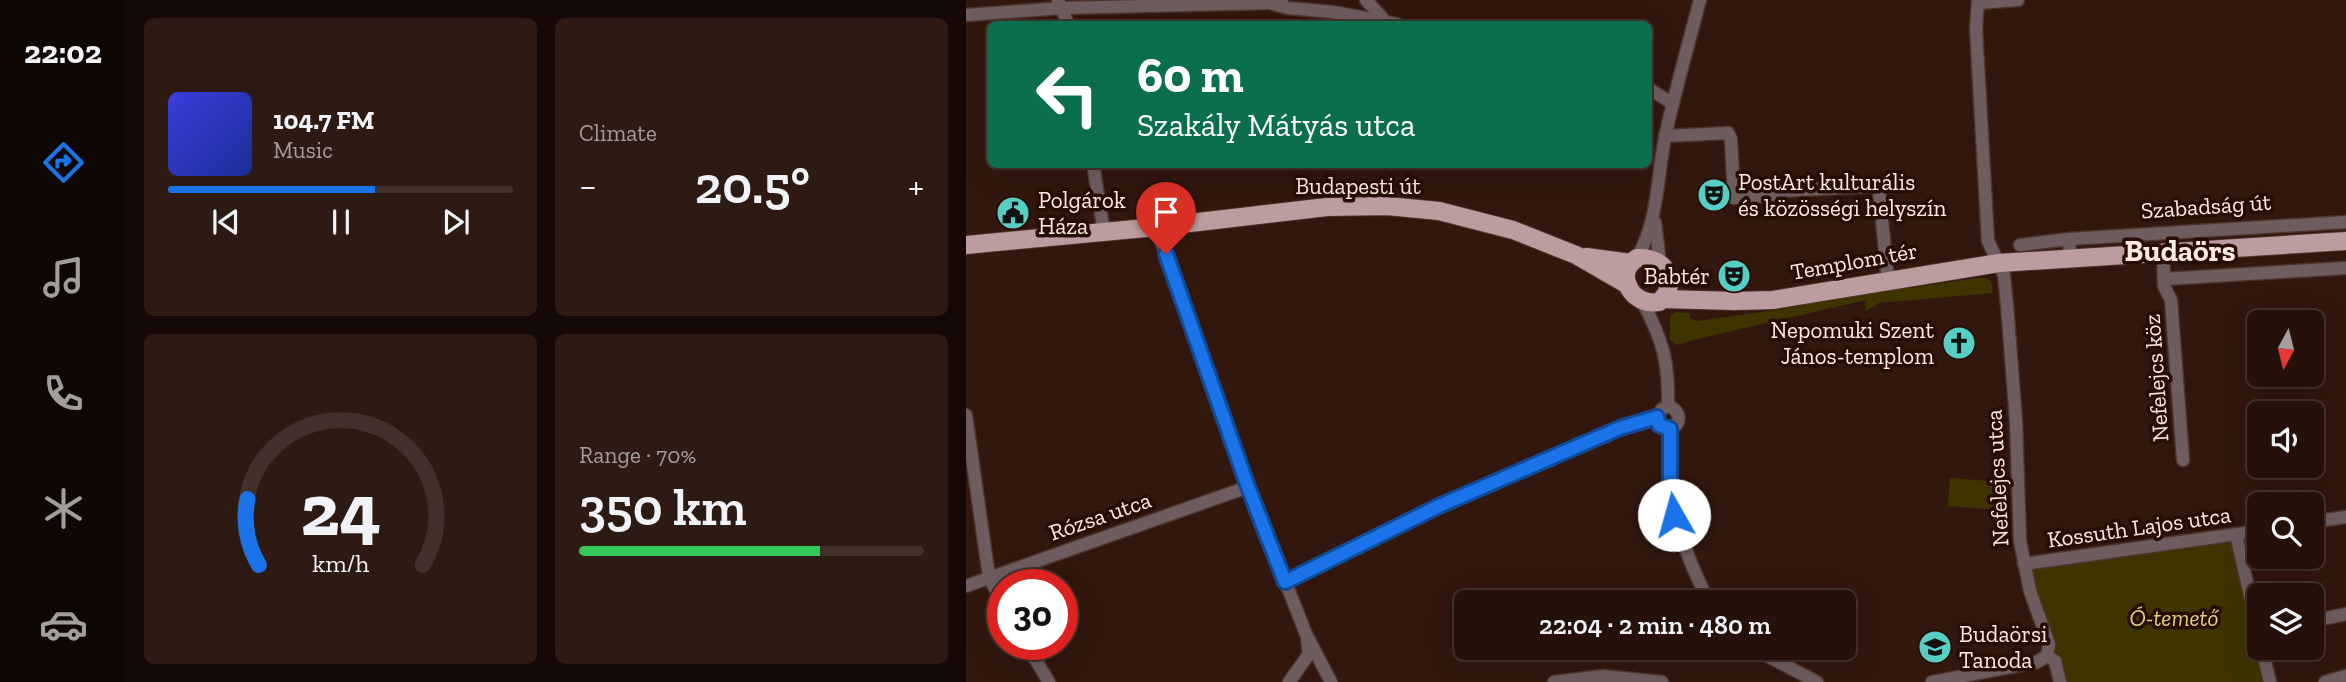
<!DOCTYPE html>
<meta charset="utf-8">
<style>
body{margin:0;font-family:"Zilla Slab",serif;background:#2d1a13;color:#f1f3f6;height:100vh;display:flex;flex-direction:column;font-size:26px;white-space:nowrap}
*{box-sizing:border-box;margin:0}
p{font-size:23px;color:#a39d9c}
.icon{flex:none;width:38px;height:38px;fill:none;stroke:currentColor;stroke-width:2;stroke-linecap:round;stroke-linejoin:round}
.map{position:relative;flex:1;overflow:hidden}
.sheet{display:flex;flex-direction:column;gap:18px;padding:18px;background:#140906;width:840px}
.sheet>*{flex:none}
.banner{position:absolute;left:21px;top:21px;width:665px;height:147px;border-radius:10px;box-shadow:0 7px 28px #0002,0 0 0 2px #42312b;background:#0b6e4f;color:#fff;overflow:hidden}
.needle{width:46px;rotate:187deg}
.fabs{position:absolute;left:1281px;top:310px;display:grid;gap:14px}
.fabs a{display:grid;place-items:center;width:77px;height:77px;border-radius:10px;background:#25110a;box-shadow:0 7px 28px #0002,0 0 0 2px #42312b;font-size:35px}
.speed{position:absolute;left:21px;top:569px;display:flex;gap:14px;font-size:35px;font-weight:700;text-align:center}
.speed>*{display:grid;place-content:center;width:91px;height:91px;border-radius:50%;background:#25110a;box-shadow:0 7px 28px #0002,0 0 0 2px #42312b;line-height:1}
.speed .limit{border:10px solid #d22;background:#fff;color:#111}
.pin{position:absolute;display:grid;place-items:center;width:60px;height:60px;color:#fff;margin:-72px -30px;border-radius:50% 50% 50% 0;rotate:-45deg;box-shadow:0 0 7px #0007}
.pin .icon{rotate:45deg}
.me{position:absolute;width:77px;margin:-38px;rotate:353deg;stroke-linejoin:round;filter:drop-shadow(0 0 5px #0008)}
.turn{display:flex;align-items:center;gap:24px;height:147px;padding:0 35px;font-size:32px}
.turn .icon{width:91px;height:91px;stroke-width:2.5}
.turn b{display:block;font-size:49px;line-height:60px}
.big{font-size:52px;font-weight:600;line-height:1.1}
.sheet .widget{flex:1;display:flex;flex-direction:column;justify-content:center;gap:10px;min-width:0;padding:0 24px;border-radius:10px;background:#2d1a13}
.sheet .dial{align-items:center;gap:0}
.dial svg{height:182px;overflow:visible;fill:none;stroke:#42312b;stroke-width:7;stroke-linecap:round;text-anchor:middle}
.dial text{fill:#f1f3f6;stroke:none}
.song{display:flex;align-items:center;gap:21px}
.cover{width:84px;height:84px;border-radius:10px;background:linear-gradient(135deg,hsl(240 70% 55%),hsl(230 70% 35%))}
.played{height:7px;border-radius:4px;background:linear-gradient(90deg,#1a73e8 60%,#42312b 60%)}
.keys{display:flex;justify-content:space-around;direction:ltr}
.heat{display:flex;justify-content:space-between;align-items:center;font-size:38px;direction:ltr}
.charge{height:10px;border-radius:5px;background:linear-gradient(90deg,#34c759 70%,#42312b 0)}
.sheet .tiles{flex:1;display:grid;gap:18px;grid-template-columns:repeat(2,1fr)}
.trip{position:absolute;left:488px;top:590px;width:402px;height:70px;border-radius:10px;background:#25110a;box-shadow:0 7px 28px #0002,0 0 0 2px #42312b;font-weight:600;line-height:70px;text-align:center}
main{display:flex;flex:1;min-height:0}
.tab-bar{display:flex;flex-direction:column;width:126px;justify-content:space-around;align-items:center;background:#0f0704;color:#a39d9c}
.tab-bar .icon{width:49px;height:49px}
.tab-bar .selected{color:#1a73e8}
.tab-bar b{font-size:32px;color:#f1f3f6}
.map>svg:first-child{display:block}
.green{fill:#3d3400}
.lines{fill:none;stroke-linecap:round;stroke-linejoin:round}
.stream{stroke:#663a57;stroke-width:3.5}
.minor-casing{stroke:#4e352c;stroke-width:15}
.primary-casing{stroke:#4e352c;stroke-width:20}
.minor{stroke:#6d5d5f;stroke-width:12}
.primary{stroke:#bc9c9f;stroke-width:18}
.route-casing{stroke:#114b97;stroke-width:18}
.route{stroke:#1a73e8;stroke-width:12}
.labels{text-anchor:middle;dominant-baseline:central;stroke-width:7;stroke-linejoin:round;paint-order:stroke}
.poi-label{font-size:23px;fill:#fdeae4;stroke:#270e05;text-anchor:start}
.street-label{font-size:23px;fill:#fdeae4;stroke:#270e05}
.park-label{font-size:23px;font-style:italic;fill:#e1d180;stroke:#270e05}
.district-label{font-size:30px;font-weight:bold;fill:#fdeae4;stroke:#270e05}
</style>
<main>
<nav class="tab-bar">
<b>22:02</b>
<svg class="icon selected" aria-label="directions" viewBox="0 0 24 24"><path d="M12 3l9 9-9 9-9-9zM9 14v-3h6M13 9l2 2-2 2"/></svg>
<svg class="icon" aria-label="music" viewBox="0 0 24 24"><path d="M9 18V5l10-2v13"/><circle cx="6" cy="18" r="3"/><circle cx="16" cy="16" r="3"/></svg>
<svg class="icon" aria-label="phone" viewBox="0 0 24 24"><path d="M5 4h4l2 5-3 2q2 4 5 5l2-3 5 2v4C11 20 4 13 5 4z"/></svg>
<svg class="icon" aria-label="climate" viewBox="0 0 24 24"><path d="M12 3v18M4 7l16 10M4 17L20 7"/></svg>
<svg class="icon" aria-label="car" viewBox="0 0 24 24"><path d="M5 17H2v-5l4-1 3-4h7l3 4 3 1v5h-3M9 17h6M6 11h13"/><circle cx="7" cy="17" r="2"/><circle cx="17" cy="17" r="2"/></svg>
</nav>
<section class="sheet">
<div class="tiles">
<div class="widget">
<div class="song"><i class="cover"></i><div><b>104.7 FM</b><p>Music</p></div></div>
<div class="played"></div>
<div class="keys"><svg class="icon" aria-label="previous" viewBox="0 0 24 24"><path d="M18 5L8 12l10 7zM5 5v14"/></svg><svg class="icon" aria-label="pause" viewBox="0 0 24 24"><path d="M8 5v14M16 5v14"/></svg><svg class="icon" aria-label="next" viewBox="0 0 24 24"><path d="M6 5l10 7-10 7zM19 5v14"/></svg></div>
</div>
<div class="widget"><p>Climate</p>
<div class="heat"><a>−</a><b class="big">20.5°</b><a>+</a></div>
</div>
<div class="widget dial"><svg viewBox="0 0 100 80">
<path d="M14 69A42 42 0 1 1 86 69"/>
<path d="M14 69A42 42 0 0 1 9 40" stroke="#1a73e8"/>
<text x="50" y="56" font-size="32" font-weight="700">24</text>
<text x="50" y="72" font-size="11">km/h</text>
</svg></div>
<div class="widget"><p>Range · 70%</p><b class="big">350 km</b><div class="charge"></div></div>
</div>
</section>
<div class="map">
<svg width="1380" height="682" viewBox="0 0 1380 682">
<rect width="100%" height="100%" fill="#31170e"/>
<g class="green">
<polygon points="1018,277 1025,281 1027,293 913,303 899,312 900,300 736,338 710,345 704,340 704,316 709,312 724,313 724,319 731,321 817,309 919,286 943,288"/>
<polygon points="984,478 1037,482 1035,510 982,506"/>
<polygon points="1270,535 1293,634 1293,648 1304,682 1094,682 1058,564"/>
</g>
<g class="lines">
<polyline class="stream" points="783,658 786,660"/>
<defs>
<g id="minor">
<polyline points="92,0 102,24"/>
<polyline points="400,0 420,22"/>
<polyline points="1012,0 1010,29 1022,241 1038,275 1041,305 1050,421 1054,541 1064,591 1083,644 1081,656"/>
<polyline points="1012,3 1052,0"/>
<polyline points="307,4 322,8 367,12 431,24"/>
<polyline points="0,15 97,8 303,3 316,0"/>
<polyline points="682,88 707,104"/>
<polyline points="699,136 762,133 765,139 768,198 803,196 815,191 909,186 913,190 922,281"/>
<polyline points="127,164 138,232"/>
<polyline points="689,222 694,263"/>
<polyline points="190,227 282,487 340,634 365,682"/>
<polyline points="1054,245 1103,239"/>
<polyline points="1197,252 1198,286 1205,300 1217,460"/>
<polyline points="1104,257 1103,239 1380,222"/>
<path d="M671,258c21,-36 20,-80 28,-121 10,-46 23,-91 35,-137"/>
<polyline points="1198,279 1380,268"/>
<path d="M676,301c21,39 27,61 26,105"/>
<polyline points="0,415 23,577 37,604"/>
<path d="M704,429l-11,-4 -2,-8 5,-8 6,-3c9,3 13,10 9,18l-7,5c-6,64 10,116 39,173"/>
<polyline points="1346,522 1380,517"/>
<polyline points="1270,535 1293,634"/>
<polyline points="1058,564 1293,531"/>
<polyline points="319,582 473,506 654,428 691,417"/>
<polyline points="0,586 282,487"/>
<polyline points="1346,621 1380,614"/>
<polyline points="60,644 83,682"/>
<polyline points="786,648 851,682"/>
<polyline points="1296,648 1304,682"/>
<polyline points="1081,656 1089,661 1094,682"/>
<polyline points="323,682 343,654 341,638"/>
<polyline points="588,682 637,676 696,682"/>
<polyline points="966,682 1071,662 1081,656"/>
<polyline points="1359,682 1380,676"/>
</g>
<g id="primary">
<polyline points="0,245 190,227 361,207 421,206 473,211 547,230 610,255 662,285"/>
<polyline points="620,257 665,263"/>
<path d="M671,258c28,-2 44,24 22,44 -27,5 -46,-28 -22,-44z"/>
<polyline points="697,299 769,301 807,300 1033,263 1380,241"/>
</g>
</defs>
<use href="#minor" class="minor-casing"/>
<use href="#primary" class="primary-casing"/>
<use href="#minor" class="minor"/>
<use href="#primary" class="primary"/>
</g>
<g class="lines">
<defs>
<polyline id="route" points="200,254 282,487 319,582 473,506 654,428 691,417 693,425 704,429 704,488 708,515"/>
</defs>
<use href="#route" class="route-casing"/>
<use href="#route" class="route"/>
</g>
<defs>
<symbol id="theatre-disc" viewBox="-11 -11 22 22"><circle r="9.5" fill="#56cec3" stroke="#270e05"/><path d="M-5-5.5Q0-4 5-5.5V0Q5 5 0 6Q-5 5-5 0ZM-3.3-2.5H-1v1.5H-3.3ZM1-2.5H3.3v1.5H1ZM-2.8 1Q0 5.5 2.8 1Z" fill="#111"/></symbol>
<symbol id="civic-disc" viewBox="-11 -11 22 22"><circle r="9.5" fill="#56cec3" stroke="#270e05"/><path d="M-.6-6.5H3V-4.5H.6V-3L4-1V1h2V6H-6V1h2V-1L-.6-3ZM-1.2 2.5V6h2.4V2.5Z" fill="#111"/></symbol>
<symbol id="church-disc" viewBox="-11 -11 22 22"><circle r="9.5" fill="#56cec3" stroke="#270e05"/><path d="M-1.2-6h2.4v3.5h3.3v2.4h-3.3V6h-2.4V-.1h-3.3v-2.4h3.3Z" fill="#111"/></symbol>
<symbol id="school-disc" viewBox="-11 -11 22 22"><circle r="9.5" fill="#56cec3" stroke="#270e05"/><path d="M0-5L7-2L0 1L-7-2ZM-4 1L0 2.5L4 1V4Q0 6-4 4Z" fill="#111"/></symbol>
</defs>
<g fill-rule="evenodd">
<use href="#theatre-disc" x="729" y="176" width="38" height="38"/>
<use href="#civic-disc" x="28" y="194" width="38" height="38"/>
<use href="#theatre-disc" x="749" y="257" width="38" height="38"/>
<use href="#church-disc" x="974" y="324" width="38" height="38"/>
<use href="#school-disc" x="950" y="628" width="38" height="38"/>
</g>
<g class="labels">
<g class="poi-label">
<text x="772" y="182">PostArt kulturális<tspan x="772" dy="26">és közösségi helyszín</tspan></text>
<text x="72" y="200">Polgárok<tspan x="72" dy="26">Háza</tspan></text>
<text x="744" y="276" text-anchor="end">Babtér</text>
<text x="968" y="330" text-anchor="end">Nepomuki Szent<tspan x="968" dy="26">János-templom</tspan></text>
<text x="993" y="634">Budaörsi<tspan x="993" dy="26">Tanoda</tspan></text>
</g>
<g class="street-label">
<text x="392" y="186">Budapesti út</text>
<text transform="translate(1240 206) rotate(-4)">Szabadság út</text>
<text transform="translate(888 261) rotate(-10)">Templom tér</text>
<text transform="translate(1190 378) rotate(-94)">Nefelejcs köz</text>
<text transform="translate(1031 478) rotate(-93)">Nefelejcs utca</text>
<text transform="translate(134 516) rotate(-19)">Rózsa utca</text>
<text transform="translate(1173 527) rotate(-8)">Kossuth Lajos utca</text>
</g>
<g class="park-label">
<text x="1208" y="618">Ó-temető</text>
</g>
<g class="district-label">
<text x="1214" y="251">Budaörs</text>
</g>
</g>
</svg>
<div class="fabs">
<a><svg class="needle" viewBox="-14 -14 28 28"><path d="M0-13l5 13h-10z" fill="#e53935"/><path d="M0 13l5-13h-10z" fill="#a39d9c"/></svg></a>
<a><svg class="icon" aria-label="sound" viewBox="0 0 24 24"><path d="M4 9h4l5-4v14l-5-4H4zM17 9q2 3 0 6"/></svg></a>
<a><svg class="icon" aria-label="search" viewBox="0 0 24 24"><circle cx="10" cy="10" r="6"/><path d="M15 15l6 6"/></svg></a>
<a><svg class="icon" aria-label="layers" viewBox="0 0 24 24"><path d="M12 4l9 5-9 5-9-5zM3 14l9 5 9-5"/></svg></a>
</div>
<div class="speed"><div class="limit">30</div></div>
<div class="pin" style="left:200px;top:254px;background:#d93025"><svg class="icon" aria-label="arrive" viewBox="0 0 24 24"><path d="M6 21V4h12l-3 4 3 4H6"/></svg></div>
<svg class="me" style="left:708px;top:515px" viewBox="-20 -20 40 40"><circle r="19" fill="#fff"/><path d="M0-13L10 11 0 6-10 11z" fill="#1a73e8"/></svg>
<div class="trip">22:04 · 2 min · 480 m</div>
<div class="banner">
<div class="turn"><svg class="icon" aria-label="left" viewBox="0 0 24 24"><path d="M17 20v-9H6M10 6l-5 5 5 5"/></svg><div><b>60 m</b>Szakály Mátyás utca</div></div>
</div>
</div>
</main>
